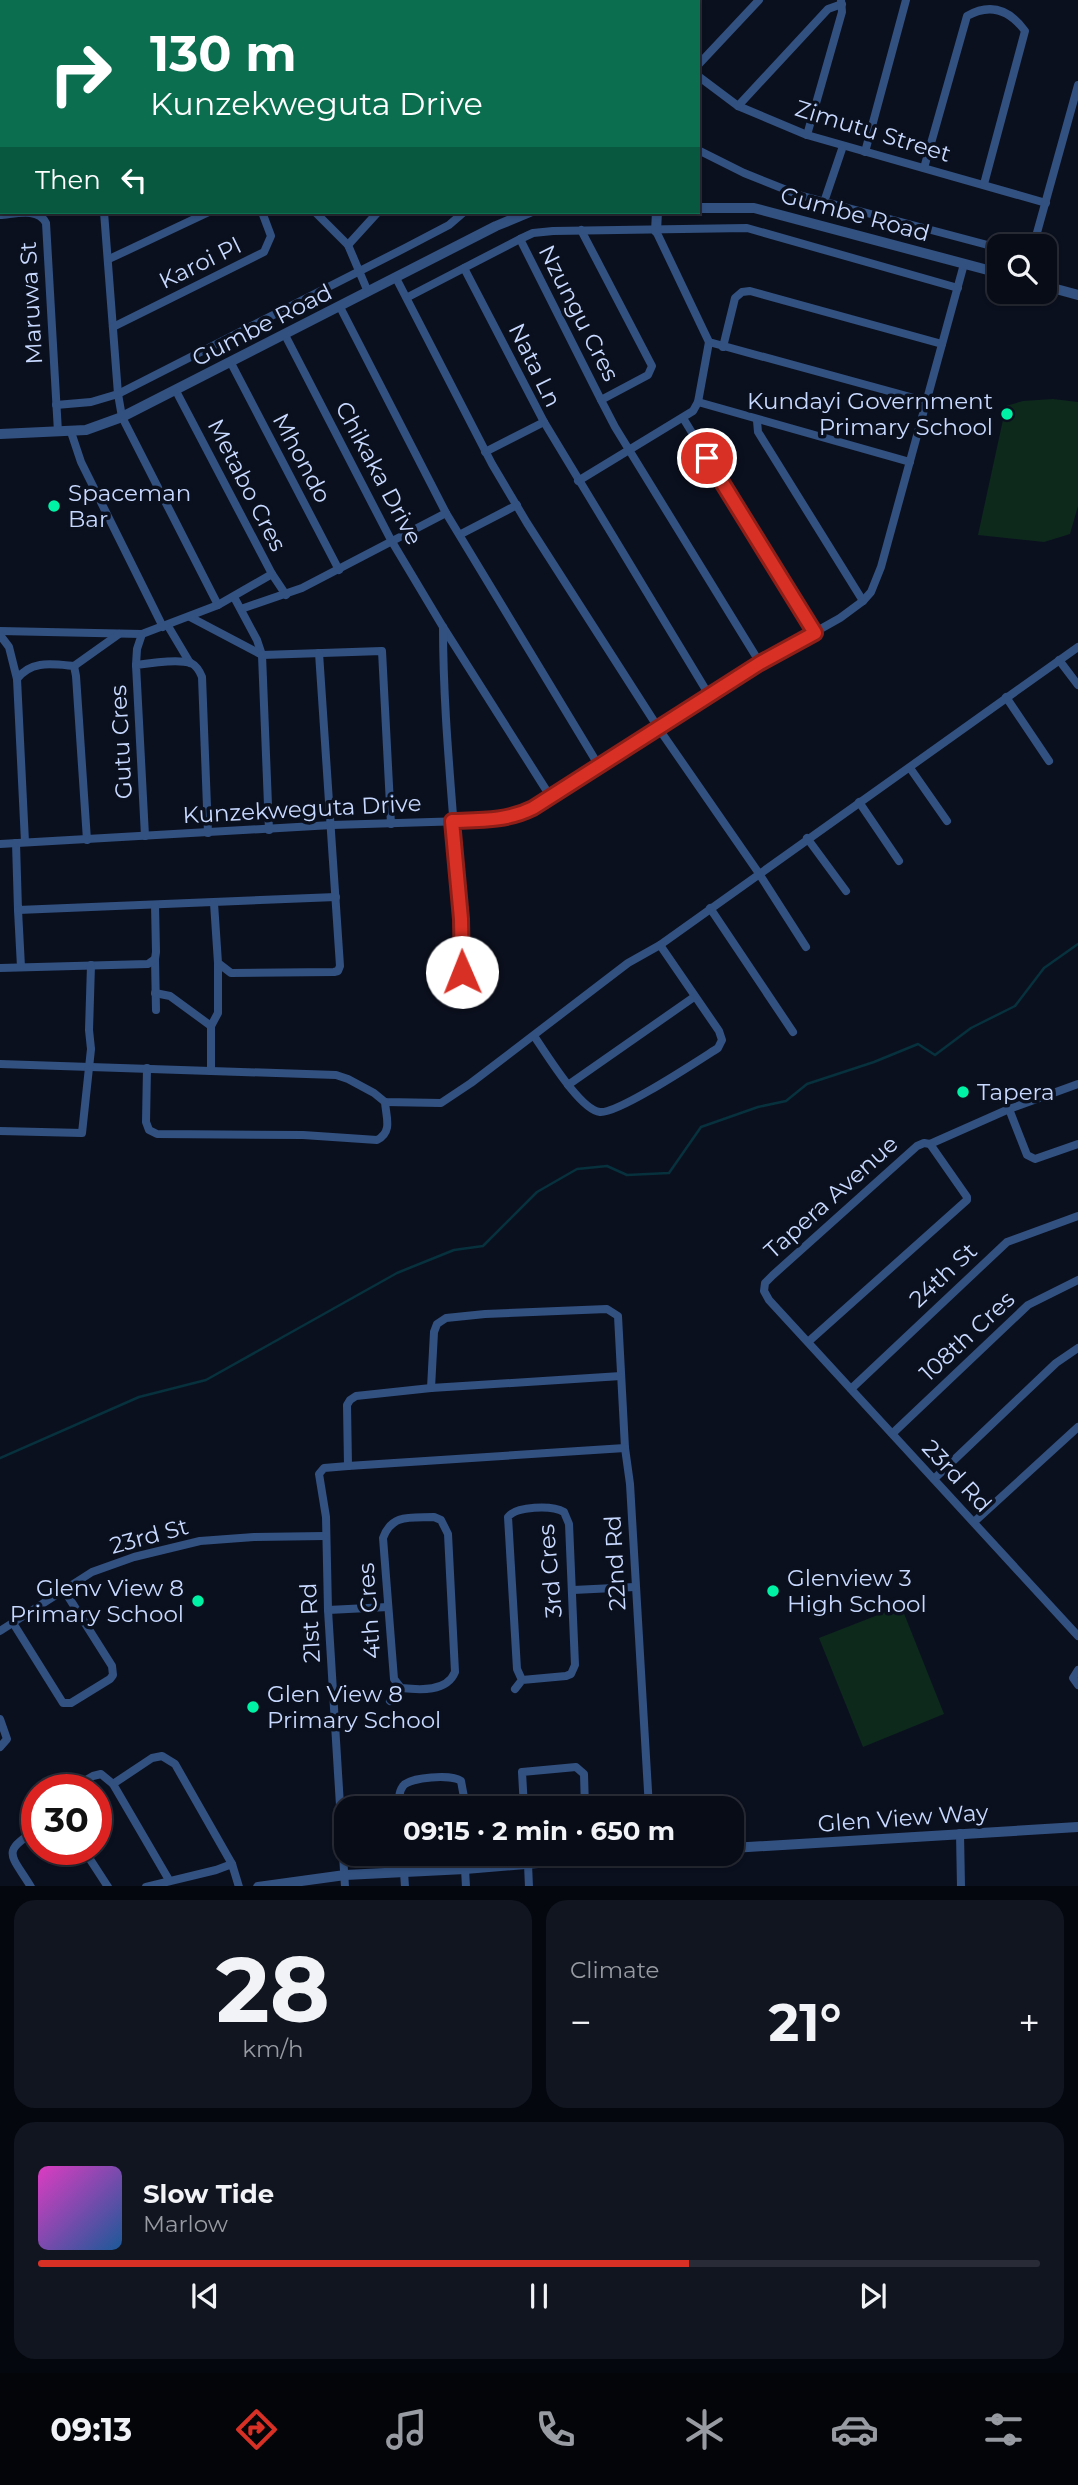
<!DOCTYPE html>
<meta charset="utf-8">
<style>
body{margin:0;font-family:Montserrat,sans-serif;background:#111520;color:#f1f3f6;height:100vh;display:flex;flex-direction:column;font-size:26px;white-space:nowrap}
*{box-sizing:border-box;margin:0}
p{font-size:23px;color:#989ba1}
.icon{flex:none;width:38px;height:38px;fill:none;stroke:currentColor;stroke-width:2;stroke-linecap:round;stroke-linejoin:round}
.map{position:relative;height:1886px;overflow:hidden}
.side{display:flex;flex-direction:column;gap:14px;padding:14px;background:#04070d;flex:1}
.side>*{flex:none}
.guide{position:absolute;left:0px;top:0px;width:700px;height:214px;box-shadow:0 2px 5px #0004,0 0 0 2px #292c36;background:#0b6e4f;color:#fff;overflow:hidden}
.fabs{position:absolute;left:987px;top:234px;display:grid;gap:14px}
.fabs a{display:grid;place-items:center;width:70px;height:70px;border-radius:14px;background:#080c17;box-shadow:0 2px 5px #0004,0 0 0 2px #292c36;font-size:35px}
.speed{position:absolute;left:21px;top:1774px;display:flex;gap:14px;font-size:35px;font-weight:700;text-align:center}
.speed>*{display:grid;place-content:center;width:91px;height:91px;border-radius:50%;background:#080c17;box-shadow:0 2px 5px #0004,0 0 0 2px #292c36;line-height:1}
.speed .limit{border:10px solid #d22;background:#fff;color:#111}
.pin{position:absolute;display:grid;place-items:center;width:60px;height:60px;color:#fff;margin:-30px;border:4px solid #fff;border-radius:50%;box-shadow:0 2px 7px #0007}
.me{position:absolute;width:77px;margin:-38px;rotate:359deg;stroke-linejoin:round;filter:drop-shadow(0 0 5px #0008)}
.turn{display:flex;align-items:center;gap:24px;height:147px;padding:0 35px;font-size:32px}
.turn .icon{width:91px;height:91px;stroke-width:2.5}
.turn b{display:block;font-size:49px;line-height:60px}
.then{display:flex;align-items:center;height:66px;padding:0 35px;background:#0003;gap:14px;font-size:26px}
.big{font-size:52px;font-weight:700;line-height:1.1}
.side .tile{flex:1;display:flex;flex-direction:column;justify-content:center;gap:10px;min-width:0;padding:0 24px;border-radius:21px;background:#111520}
.side .dial{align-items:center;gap:0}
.dial b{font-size:91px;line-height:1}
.song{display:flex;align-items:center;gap:21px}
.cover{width:84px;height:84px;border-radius:10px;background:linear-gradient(135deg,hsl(310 70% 55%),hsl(210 70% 35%))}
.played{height:7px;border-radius:4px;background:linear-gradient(90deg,#d93025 65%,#292c36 65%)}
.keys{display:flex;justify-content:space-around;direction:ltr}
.heat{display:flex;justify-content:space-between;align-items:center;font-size:38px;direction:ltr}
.side .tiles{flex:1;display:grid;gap:14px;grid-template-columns:1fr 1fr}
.tile:last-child{grid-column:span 2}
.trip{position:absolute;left:334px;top:1796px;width:410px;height:70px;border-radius:21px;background:#080c17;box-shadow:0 2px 5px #0004,0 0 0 2px #292c36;font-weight:700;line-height:70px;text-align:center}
.dock{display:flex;height:112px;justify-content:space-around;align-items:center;background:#030509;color:#989ba1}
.dock .icon{width:49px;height:49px}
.dock .selected{color:#d93025}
.dock b{font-size:32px;color:#f1f3f6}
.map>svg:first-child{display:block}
.garden{fill:#0d291c}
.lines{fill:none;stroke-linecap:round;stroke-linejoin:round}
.stream{stroke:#06313d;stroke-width:2.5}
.minor{stroke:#325181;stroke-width:8}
.tertiary{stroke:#325181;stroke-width:10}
.route-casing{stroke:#8d1f18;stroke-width:18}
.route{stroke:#d93025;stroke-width:12}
.poi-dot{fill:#00f3a5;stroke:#0b101f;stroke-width:2.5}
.labels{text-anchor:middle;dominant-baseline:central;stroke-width:7;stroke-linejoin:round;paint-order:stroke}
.street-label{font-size:23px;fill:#c8d9ff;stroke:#0b101f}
.poi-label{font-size:23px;fill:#c8d9ff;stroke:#0b101f;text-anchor:start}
</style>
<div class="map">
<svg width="1078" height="1887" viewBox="0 0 1078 1887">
<rect width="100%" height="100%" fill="#0b101f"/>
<g class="garden">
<polygon points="1053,399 1078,402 1078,506 1070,534 1044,542 978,535 1006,406 1023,401"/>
<polygon points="901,1606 944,1714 863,1747 819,1638"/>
</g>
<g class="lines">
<g class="stream">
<polyline points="4,2 6,0"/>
<polyline points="0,5 2,4"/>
<polyline points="0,1458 139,1397 206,1380 397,1273 454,1250 483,1246 537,1192 577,1169 607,1166 627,1175 669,1173 701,1127 758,1107 786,1101 807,1084 874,1062 918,1044 935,1055 971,1028 1015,1006 1044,968 1078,944"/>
</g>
<g class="minor">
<polyline points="615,0 617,2"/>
<polyline points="325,2 326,0"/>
<polyline points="404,2 405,0"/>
<polyline points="487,2 488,0"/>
<polyline points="589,2 590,0"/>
<polyline points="672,2 673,0"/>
<polyline points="698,65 759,0"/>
<polyline points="698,76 738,106 807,135 1046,203"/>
<polyline points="738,106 828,9 842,4"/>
<polyline points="807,135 842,12 841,0"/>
<polyline points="698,150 744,173 799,195 999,248"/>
<polyline points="865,152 906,0"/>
<path d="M924,168l43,-152c23,-13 42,-7 58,15l-41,153"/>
<polyline points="824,202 843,146"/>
<polyline points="104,212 118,394 122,417 218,605"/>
<polyline points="315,212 348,245 368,292"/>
<path d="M0,215c15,-1 38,-8 46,8l12,209"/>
<polyline points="656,231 709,342 925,401"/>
<polyline points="520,239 601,400 648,375 652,366 581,230"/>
<polyline points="348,245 378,212"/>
<polyline points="1033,247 1078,85"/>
<polyline points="109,259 209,212"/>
<polyline points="464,268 544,422 709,695"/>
<polyline points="396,278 492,464 527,523 659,729 758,872 806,947"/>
<polyline points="408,297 520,239 533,233 553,231 747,228 958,288"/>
<polyline points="340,307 446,513 599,766"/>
<polyline points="113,327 264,252 271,236 262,212"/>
<polyline points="285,335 391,540 443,627 550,796"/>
<polyline points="723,347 735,298 742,292 750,291 942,344"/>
<polyline points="231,363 339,570"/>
<polyline points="176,391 272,574 286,595"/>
<polyline points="601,400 615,427 760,663"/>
<polyline points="698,402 910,462"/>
<polyline points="56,405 91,402 118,394 405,248 449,225 464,212"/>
<polyline points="683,418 815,633"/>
<polyline points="757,421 758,432 863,601"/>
<polyline points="71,432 81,462 163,627"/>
<polyline points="485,452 544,422"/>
<polyline points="578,481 693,411 698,402 709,342"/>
<polyline points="461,534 517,505"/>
<polyline points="234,597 257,640 262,655 269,830"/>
<polyline points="241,609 302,588 446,513"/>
<polyline points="190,617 262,655"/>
<polyline points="168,626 190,663"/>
<path d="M443,627c0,115 17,230 19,345"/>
<polyline points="0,631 142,634 218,605 272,574"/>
<polyline points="0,635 9,647 17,679"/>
<polyline points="262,655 382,651 391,824"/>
<polyline points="1059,660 1078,685"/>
<polyline points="136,665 137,649 142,634"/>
<polyline points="74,666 119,634"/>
<polyline points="1006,697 1049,761"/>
<polyline points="910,768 947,821"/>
<polyline points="859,802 899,861"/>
<path d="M145,836l-9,-171c13,-2 43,-6 55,-2 6,3 9,9 11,14l6,156"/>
<polyline points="807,838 846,891"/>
<path d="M25,842l-8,-163c14,-19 35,-15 57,-13l2,10 11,164"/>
<polyline points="16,843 18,910 336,897"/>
<polyline points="0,844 332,825 497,820 517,816 533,808 760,663 840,618 863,601 871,592 881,567 964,264"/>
<polyline points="214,903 218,963 231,973 334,972 338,971 340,966 319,653"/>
<polyline points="710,908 793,1032"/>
<polyline points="18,910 21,967"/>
<polyline points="155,959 156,1010"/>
<polyline points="0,968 148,964 155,959 156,952 155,905"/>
<polyline points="155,993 170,996 211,1026"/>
<path d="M534,1036c12,17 46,74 66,76 18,2 99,-52 118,-64l4,-8 -3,-9 -59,-86"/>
<polyline points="0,1064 336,1075 348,1079 374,1093 385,1102 441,1103 471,1083 628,963 660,945 1078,647"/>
<path d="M147,1068l-1,54 3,8 8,4 146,1 74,5c16,-8 9,-23 8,-38"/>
<polyline points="211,1071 211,1026 218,1013 218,964"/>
<polyline points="568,1085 694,997"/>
<polyline points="1009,1109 1027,1155 1035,1159 1078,1144"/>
<polyline points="0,1131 82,1133 91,1049 89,1030 91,965"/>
<polyline points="930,1144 1009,1109 1078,1084"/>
<polyline points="808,1342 967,1200 967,1197 930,1144 924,1143 917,1146 773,1275 765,1283 764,1291 769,1300 1078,1636"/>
<polyline points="431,1388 434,1332 437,1324 446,1318 485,1314 607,1309 618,1316 625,1448 630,1484 649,1808"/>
<polyline points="851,1389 1007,1242 1078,1216"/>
<polyline points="893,1433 1028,1305 1078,1280"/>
<polyline points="348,1466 347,1405 350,1400 356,1396 431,1388 621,1376"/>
<polyline points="934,1479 1056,1363 1078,1348"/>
<path d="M434,1517l7,3 7,14 7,138c-8,20 -35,18 -54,16l-7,-9 -11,-141c9,-25 29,-20 51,-21z"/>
<polyline points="974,1522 1078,1427"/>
<polyline points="573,1590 635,1587"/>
<polyline points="328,1610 388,1607"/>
<polyline points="13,1623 63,1703 71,1703 110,1679 113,1675 112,1666 64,1590"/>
<polyline points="0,1631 92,1572 134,1557 200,1541 254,1537 325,1536"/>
<polyline points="1078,1670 1073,1678 1078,1685"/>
<path d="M515,1689l7,-9 -5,-11 -9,-152c8,-11 44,-12 56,-5l5,12 6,141 -4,9 -5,2 -44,4"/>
<polyline points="390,1701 401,1688"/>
<polyline points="0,1719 7,1739 0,1747"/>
<polyline points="69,1790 93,1776 101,1774 113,1784"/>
<path d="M400,1808c-1,-8 -2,-15 3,-22 7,-9 49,-12 58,-5l5,27"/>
<polyline points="524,1808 522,1772 576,1767 584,1774 585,1808"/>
<polyline points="960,1833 961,1887"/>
<polyline points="84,1850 108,1887"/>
<polyline points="528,1864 529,1887"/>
<polyline points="465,1869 466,1887"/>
<polyline points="404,1872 405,1887"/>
<polyline points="169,1880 113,1784 152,1758 162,1756 175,1764 232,1864"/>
<path d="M31,1887c-20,-33 -31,-35 6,-57"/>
<polyline points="146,1887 216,1870 232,1864 239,1887"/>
<polyline points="345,1887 328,1610 326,1517 319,1474 324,1468 348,1466 625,1448"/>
</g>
<g class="tertiary">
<polyline points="496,0 498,2"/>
<polyline points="698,208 754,208 999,273"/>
<polyline points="656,231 657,212"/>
<polyline points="1045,286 1078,295"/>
<polyline points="0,434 86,430 122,417 496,226 530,212"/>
<polyline points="732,1848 1078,1827"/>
<polyline points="258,1887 345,1875 465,1869 658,1853"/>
</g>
</g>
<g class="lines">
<defs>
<path id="route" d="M462,972l-1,-53 -9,-98c29,-1 55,0 81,-13l227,-145 55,-30 -108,-175"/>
</defs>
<use href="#route" class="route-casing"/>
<use href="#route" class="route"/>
</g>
<g class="poi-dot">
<circle cx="1007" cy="414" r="7"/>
<circle cx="54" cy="506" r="7"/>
<circle cx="963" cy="1092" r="7"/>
<circle cx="773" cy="1591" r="7"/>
<circle cx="198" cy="1601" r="7"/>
<circle cx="253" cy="1707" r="7"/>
</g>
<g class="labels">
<g class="street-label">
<text transform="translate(873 131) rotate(17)">Zimutu Street</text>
<text transform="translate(855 214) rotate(15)">Gumbe Road</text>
<text transform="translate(200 263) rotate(-26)">Karoi Pl</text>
<text transform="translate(31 303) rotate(-93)">Maruwa St</text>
<text transform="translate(579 313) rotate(63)">Nzungu Cres</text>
<text transform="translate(262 325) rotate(-27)">Gumbe Road</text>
<text transform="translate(535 365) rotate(64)">Nata Ln</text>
<text transform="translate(302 458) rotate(62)">Mhondo</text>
<text transform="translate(379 473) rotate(62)">Chikaka Drive</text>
<text transform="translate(247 485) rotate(63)">Metabo Cres</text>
<text transform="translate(121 742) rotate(-93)">Gutu Cres</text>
<text transform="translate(302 809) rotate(-3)">Kunzekweguta Drive</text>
<text transform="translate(831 1197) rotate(-42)">Tapera Avenue</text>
<text transform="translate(943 1275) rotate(-43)">24th St</text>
<text transform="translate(967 1336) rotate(-43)">108th Cres</text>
<text transform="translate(957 1476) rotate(47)">23rd Rd</text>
<text transform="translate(149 1536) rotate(-15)">23rd St</text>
<text transform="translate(615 1563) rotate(-93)">22nd Rd</text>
<text transform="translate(550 1571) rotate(-95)">3rd Cres</text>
<text transform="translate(369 1611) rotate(-94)">4th Cres</text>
<text transform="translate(310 1623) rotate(-93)">21st Rd</text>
<text transform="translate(903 1818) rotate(-4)">Glen View Way</text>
</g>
<g class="poi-label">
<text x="993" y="401" text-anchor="end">Kundayi Government<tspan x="993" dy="26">Primary School</tspan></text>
<text x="68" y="493">Spaceman<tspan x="68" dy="26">Bar</tspan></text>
<text x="977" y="1092">Tapera</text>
<text x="787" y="1578">Glenview 3<tspan x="787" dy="26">High School</tspan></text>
<text x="184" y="1588" text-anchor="end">Glenv View 8<tspan x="184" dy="26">Primary School</tspan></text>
<text x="267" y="1694">Glen View 8<tspan x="267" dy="26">Primary School</tspan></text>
</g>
</g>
</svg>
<div class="fabs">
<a><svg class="icon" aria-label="search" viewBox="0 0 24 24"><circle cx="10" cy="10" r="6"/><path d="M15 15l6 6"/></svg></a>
</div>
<div class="speed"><div class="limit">30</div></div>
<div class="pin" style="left:707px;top:458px;background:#d93025"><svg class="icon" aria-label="arrive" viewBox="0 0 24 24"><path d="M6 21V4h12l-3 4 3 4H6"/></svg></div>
<svg class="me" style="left:462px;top:972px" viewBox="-20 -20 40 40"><circle r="19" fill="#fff"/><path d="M0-13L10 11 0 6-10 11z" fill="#d93025"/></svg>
<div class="trip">09:15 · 2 min · 650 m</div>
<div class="guide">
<div class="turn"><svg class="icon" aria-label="right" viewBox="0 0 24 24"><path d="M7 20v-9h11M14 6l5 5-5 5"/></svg><div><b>130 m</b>Kunzekweguta Drive</div></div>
<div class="then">Then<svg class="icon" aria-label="left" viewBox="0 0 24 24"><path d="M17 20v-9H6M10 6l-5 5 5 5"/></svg></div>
</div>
</div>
<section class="side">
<div class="tiles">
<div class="tile dial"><b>28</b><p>km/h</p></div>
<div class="tile"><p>Climate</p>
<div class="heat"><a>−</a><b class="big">21°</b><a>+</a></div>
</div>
<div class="tile">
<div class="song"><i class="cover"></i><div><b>Slow Tide</b><p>Marlow</p></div></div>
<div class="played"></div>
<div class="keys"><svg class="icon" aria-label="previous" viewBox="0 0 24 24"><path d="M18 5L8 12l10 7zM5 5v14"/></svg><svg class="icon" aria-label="pause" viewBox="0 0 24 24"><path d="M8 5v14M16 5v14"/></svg><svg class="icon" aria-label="next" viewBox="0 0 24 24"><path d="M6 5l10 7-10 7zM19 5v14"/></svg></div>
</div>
</div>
</section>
<nav class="dock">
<b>09:13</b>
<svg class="icon selected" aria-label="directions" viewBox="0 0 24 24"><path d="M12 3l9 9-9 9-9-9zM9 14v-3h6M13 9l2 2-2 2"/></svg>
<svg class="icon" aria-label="music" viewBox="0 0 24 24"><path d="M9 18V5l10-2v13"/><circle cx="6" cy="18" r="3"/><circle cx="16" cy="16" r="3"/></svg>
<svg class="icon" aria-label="phone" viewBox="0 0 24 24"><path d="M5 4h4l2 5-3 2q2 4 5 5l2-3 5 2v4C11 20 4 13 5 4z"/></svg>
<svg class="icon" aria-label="climate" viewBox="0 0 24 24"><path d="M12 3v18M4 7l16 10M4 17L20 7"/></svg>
<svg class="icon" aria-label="car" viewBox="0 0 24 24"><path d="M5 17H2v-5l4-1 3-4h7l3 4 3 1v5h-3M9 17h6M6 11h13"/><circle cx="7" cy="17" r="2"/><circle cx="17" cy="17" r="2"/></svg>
<svg class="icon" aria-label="filters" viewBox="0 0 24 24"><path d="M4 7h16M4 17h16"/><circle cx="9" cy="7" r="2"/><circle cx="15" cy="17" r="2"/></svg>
</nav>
